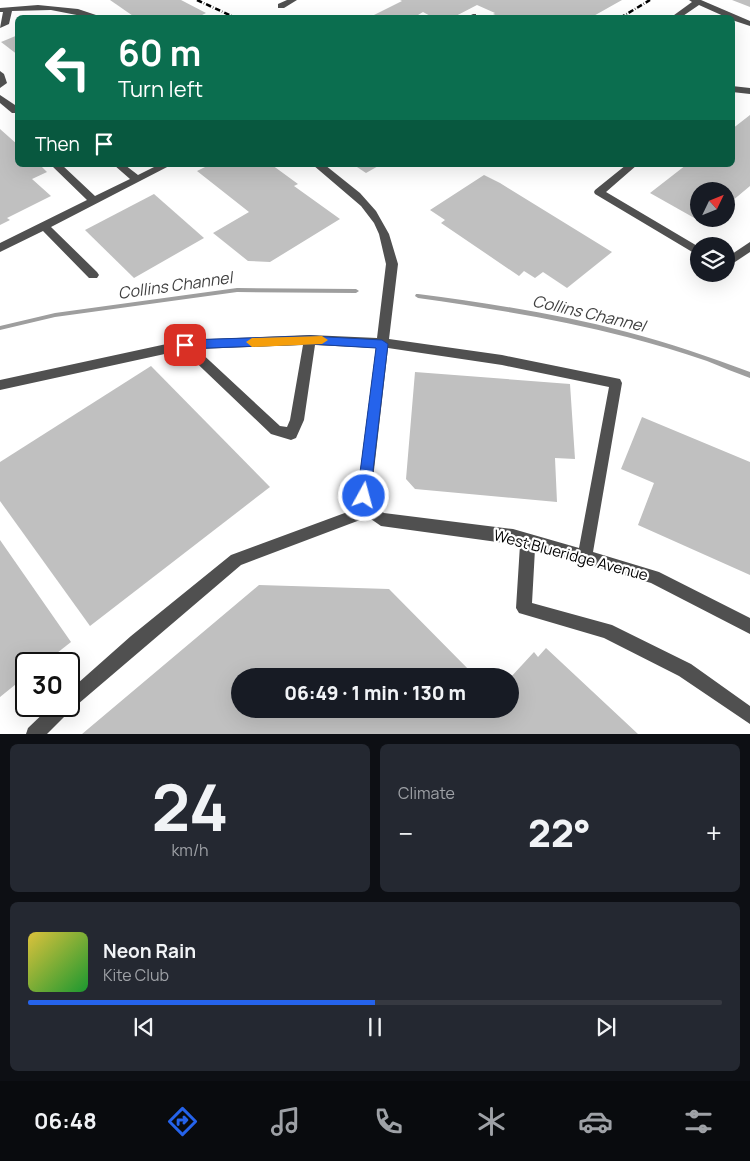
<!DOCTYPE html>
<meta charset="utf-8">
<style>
body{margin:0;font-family:Manrope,sans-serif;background:#242831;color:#f1f3f6;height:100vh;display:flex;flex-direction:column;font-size:19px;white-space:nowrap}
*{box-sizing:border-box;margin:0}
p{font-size:16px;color:#9ea1a6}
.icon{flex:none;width:28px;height:28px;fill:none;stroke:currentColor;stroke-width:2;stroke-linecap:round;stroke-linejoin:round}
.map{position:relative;height:734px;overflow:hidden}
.details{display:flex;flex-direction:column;gap:10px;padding:10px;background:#0d0f14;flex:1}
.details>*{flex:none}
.banner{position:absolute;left:15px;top:15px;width:720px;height:152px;border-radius:8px;box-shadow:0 5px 20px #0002;background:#0b6e4f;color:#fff;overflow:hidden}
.needle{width:32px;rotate:47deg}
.controls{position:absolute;left:690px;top:182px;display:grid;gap:10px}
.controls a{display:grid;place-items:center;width:45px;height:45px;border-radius:50%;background:#171b24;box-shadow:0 5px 20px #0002;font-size:25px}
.speed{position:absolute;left:15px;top:652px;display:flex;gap:10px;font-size:25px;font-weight:700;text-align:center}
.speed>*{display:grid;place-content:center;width:65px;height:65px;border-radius:50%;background:#171b24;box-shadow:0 5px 20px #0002;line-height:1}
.speed .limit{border:2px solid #111;border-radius:8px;background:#fff;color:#111}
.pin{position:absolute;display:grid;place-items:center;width:42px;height:42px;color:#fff;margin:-21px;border-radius:10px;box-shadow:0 2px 8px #0006}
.me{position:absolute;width:55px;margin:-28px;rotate:7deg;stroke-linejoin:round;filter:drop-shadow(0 0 4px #0008)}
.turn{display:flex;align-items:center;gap:18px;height:105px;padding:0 20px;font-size:22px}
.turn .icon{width:65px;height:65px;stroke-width:2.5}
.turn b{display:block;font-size:35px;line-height:42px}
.then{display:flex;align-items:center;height:48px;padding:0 20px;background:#0003;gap:10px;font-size:19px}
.big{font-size:38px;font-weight:800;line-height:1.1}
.details .widget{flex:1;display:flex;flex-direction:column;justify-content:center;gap:8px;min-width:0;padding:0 18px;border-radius:8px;background:#242831}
.details .dial{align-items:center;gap:0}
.dial b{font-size:65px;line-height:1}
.song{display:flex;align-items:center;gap:15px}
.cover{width:60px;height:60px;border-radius:8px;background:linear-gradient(135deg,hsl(50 70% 55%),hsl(130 70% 35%))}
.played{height:5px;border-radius:2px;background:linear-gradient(90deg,#2563eb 50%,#363941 50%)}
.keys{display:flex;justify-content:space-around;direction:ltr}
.heat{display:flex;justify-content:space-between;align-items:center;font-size:28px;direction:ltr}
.details .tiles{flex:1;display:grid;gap:10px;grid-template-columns:1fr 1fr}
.widget:last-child{grid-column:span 2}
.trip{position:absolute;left:231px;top:668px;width:288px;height:50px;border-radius:25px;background:#171b24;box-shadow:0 5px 20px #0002;font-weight:800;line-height:50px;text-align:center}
.dock{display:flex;height:80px;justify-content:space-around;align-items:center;background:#090b0e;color:#9ea1a6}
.dock .icon{width:35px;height:35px}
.dock .on{color:#2563eb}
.dock b{font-size:22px;color:#f1f3f6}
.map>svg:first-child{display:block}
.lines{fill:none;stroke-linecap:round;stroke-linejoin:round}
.stream{fill:#9e9e9e;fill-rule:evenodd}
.building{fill:#c0c0c0}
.minor{fill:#505050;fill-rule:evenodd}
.rail{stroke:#000;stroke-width:2.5;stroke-dasharray:5.5 2 0.5 2;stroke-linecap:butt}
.route{fill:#2563eb;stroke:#184099}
.slow{fill:#f59e0b}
.labels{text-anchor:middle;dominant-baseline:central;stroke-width:4.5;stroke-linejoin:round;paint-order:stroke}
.street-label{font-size:15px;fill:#000;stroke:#fff}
.water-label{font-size:16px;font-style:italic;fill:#3f3f3f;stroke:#fff}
</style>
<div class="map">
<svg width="750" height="734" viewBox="0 0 750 734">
<rect width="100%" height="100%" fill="#fff"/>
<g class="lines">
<g class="stream">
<polygon points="237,288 356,289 359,291 356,293 237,292 55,317 0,330 0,326 55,313"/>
<path d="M416,294h2c70,9 140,20 209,38 42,11 83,25 123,40v6c-14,-5 -28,-11 -43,-17 -26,-9 -53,-17 -80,-24 -69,-18 -139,-29 -209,-39l-3,-2z"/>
</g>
</g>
<g class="building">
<polygon points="110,0 181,0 206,13 196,18 136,18"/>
<polygon points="400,0 622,0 590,18 495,18 498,16 493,14 495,13 477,5 452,18 434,18 423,12 413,18 368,18 402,1"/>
<polygon points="732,0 750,0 750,7"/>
<polygon points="18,35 18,55 1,42"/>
<polygon points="750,115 750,186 726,206 726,191 699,191 699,219 711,219 705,224 650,193 686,165 732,165 732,129"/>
<polygon points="0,129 18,145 18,165 40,165 47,172 32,179 51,196 7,218 10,220 0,225"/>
<polygon points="209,165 272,165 298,184 294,186 340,219 270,262 248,261 213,233 249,212 197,171"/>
<polygon points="354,165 380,165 366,173"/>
<polygon points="484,175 500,183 612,252 567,288 543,272 535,278 524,271 519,276 441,223 445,220 430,210"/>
<polygon points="154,194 204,238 134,278 85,230"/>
<polygon points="151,366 270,487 90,626 0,501 0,462"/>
<polygon points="415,372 570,384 575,459 555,458 557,502 415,489 406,479"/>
<polygon points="642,417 750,462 750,575 638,525 654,483 621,469"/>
<polygon points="0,540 71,642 43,664 26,664 26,676 0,697"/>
<polygon points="259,585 389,589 475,676 240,676 240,709 510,709 510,678 534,652 538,657 546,648 638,734 82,734"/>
</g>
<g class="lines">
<g class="minor">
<polygon points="287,0 297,0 284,8 278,8 278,4"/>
<polygon points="689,0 701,0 750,21 750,26 732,20 732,18 728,18 699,5 680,18 670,18 692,2"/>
<polygon points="38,5 78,9 105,18 92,18 51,10 12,11 9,24 0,28 3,12 0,12 0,8"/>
<polygon points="473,14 476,14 476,18 465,18"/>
<polygon points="0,71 4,74 7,83 0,88"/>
<polygon points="732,86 750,88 750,94 732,92"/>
<polygon points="0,95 18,107 18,113 12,113 0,103"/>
<polygon points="51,165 62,165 95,196 130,179 114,165 125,165 138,175 158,165 171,165 51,227 97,272 99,275 97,278 89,278 43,231 0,252 0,243 87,200"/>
<path d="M313,165h12l35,28 16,18 13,23 9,30 -9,75 113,16 118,24 2,4 -29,169 66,20 91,46v16l-99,-51 -116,-34 -3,54 80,22 79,39 59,42v18l-71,-48 -75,-38 -85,-25 -3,-5 4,-63 -139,-19 -13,-9 -127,48 -170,145 -24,24h-21l2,-6 23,-22h18v-15l62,-55 100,-81 130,-48 -4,-11 19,-148 -61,-3 -11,75 -8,18 -5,2 -20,-6 -88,-84 -183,40v-10l185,-40 125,-5 67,3 9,-74 -7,-30 -5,-11 -13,-17zM303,345l-13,75 -3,7 -7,-1 -83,-77zM388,348l114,17 107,22 -30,161 -66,-19 -129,-16 -9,-7 -4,-10z"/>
<polygon points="626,165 637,165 606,192 699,247 699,256 595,194 594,192 595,190"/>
<polygon points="750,242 750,252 726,268 726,258"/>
</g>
<g class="rail">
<polyline points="197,0 236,18"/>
<polyline points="620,18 650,0"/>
</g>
</g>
<polygon class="route" points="310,336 382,340 388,344 370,496 368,500 364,502 359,500 357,496 376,348 310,344 185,349 180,345 185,340"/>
<polygon class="slow" points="322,336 328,340 322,344 252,347 246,342 252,338"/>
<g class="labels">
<g class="street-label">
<text transform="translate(571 555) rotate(15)">West Blueridge Avenue</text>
</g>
<g class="water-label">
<text transform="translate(175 285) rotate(-8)">Collins Channel</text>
<text transform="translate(589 313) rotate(13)">Collins Channel</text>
</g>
</g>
</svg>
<div class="controls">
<a><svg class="needle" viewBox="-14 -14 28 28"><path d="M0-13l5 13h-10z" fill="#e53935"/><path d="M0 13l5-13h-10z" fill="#9ea1a6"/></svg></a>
<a><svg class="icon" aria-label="layers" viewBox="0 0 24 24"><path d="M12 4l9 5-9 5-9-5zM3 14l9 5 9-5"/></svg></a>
</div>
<div class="speed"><div class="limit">30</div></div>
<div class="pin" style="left:185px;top:345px;background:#d93025"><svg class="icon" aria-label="arrive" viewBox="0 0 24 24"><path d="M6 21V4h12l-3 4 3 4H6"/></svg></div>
<svg class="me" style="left:364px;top:496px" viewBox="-20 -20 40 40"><circle r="17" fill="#2563eb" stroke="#fff" stroke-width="3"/><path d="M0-11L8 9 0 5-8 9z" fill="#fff"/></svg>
<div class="trip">06:49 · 1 min · 130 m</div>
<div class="banner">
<div class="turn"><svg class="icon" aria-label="left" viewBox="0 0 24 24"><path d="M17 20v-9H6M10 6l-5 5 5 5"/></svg><div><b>60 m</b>Turn left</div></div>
<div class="then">Then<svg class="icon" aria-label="arrive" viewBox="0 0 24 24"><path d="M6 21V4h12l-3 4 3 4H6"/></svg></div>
</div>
</div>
<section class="details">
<div class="tiles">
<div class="widget dial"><b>24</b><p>km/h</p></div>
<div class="widget"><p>Climate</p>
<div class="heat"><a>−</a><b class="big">22°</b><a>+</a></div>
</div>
<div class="widget">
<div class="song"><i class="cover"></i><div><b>Neon Rain</b><p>Kite Club</p></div></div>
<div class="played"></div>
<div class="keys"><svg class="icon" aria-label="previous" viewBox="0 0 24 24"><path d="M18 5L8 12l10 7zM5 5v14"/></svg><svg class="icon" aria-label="pause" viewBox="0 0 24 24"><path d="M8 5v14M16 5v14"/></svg><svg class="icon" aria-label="next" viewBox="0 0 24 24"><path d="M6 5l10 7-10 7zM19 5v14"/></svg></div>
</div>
</div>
</section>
<nav class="dock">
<b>06:48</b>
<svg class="icon on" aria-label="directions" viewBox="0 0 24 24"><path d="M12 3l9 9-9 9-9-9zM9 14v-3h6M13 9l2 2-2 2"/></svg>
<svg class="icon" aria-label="music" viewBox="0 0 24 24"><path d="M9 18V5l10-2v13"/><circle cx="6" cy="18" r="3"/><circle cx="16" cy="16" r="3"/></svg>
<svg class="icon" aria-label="phone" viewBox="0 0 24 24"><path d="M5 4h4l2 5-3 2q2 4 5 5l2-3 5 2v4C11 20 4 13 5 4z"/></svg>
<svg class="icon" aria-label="climate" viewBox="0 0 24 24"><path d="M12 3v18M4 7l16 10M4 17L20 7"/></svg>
<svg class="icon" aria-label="car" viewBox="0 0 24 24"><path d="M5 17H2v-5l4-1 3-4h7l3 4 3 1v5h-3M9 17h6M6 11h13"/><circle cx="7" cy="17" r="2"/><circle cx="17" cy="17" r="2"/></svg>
<svg class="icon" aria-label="filters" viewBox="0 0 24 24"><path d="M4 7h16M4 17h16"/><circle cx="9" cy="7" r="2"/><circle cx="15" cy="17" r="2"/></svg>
</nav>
